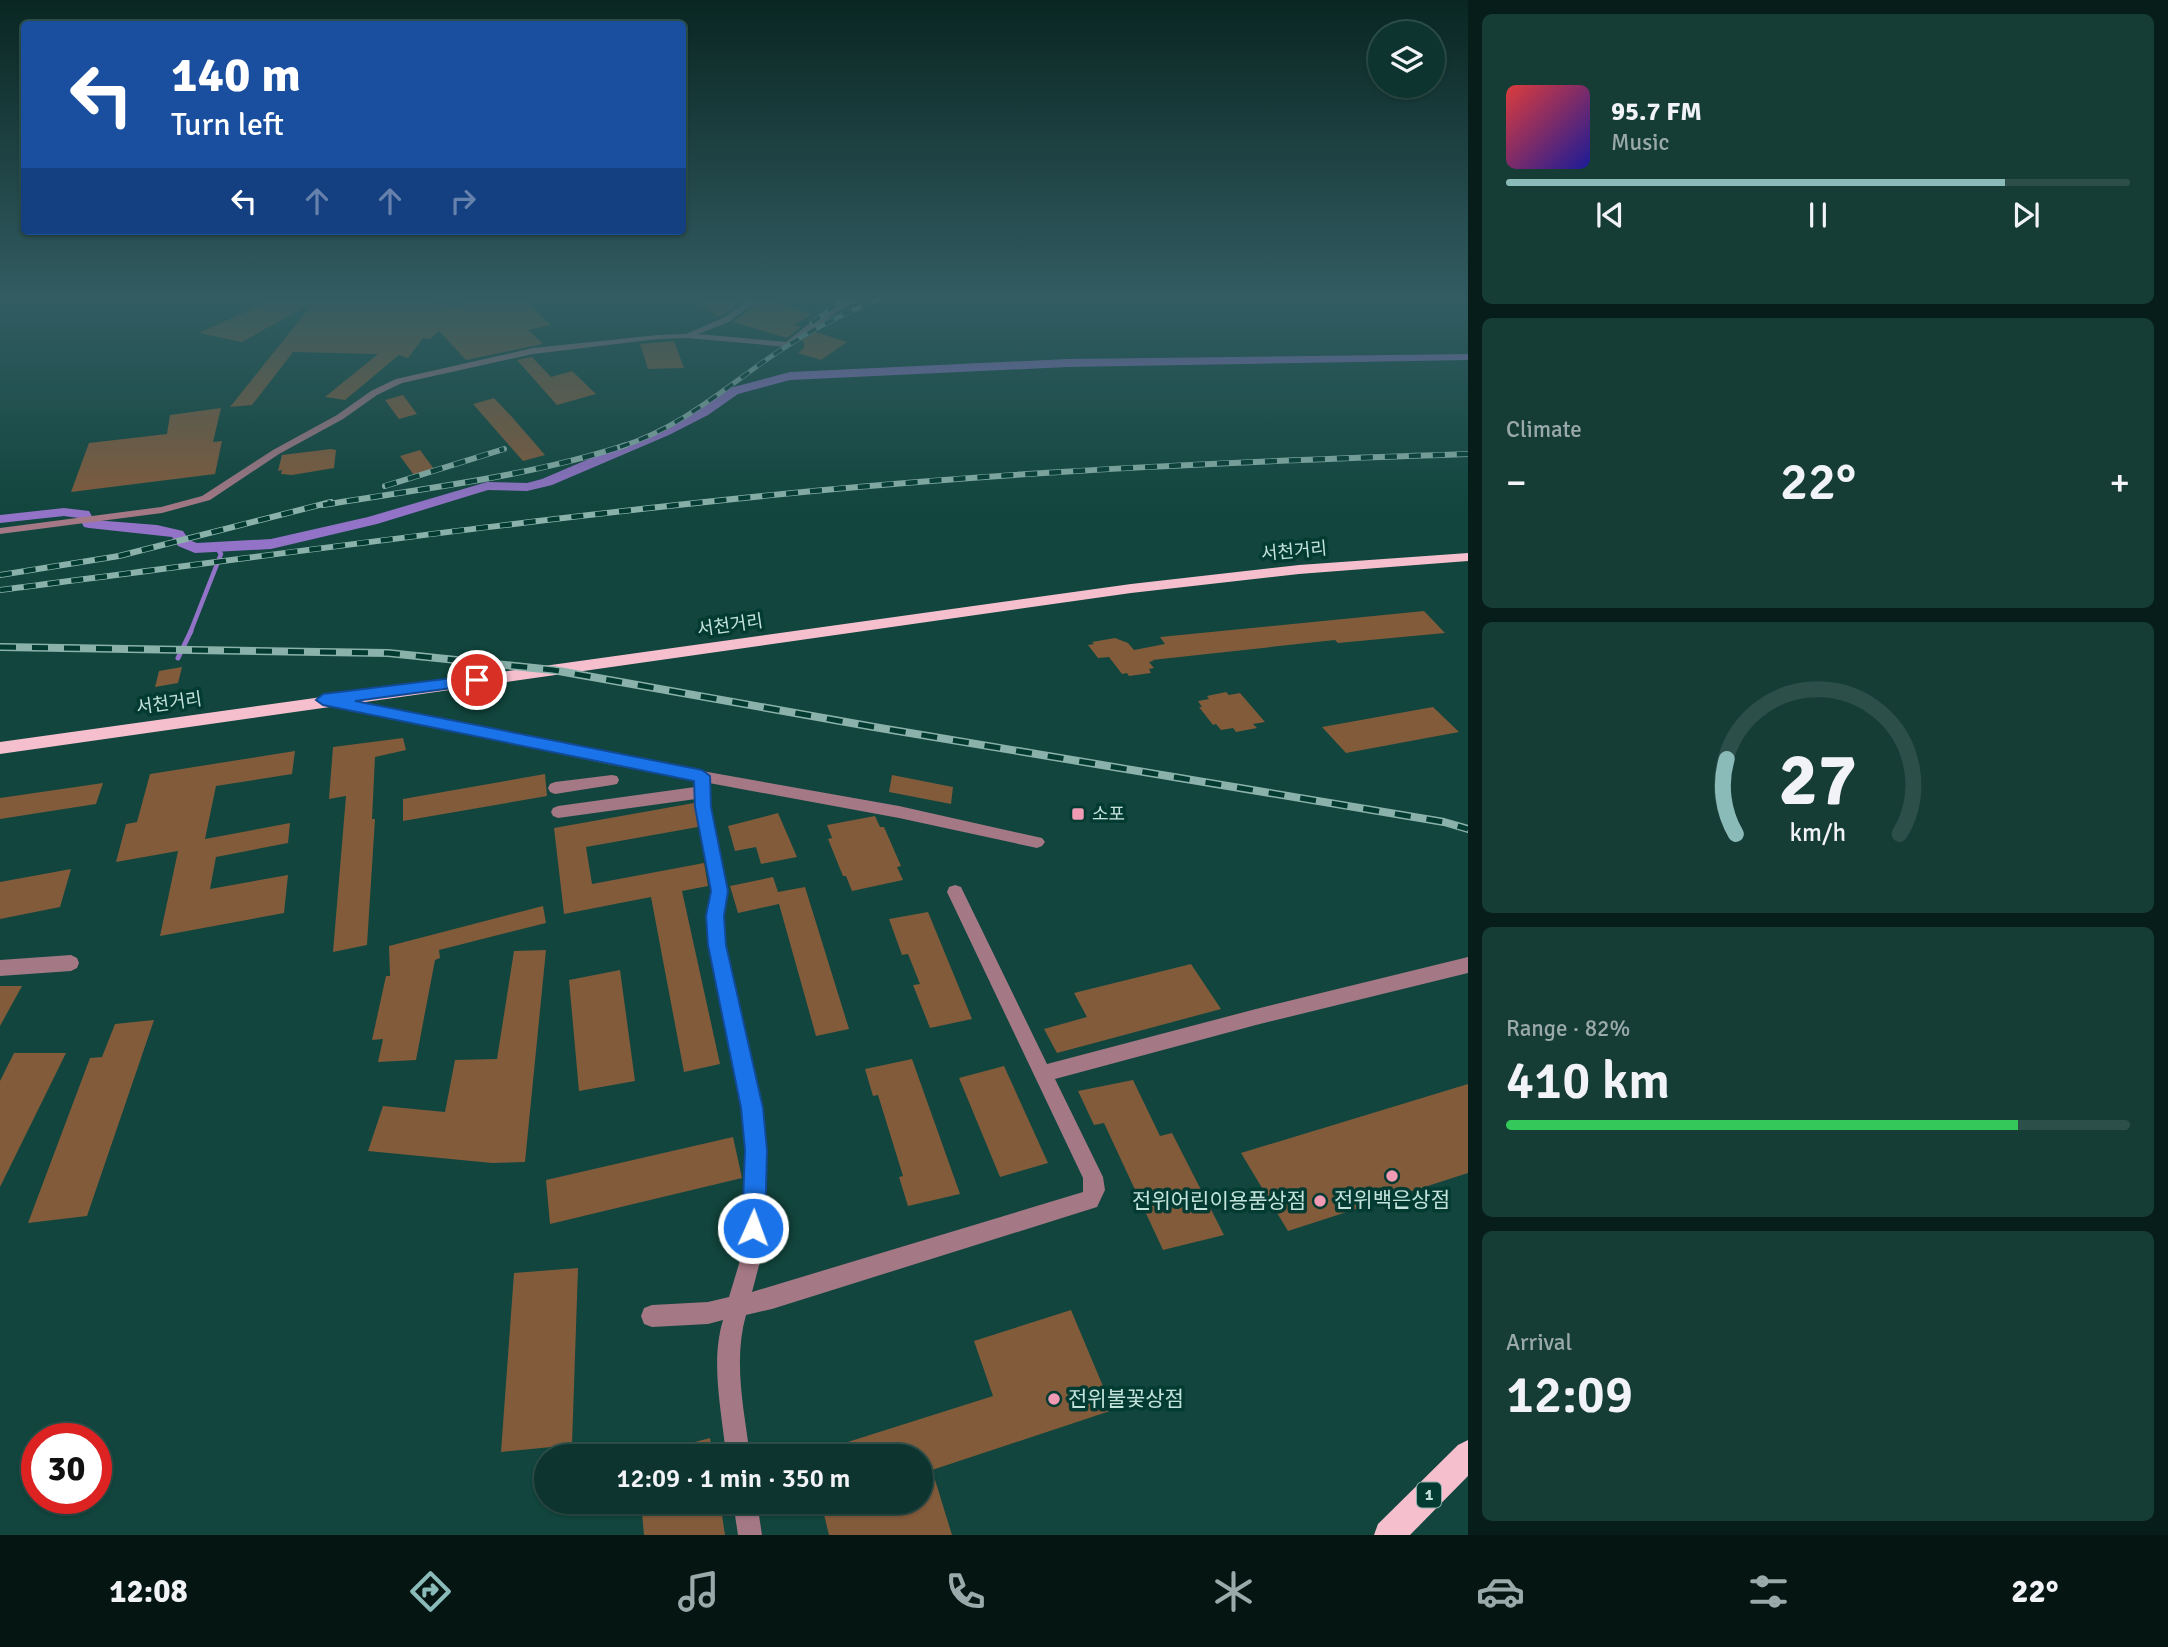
<!DOCTYPE html>
<meta charset="utf-8">
<style>
body{margin:0;font-family:Signika,"Noto Sans KR",sans-serif;background:#163c36;color:#f1f3f6;height:100vh;display:flex;flex-direction:column;font-size:26px;white-space:nowrap}
*{box-sizing:border-box;margin:0}
p{font-size:23px;color:#9aaaaa}
.icon{flex:none;width:38px;height:38px;fill:none;stroke:currentColor;stroke-width:2;stroke-linecap:round;stroke-linejoin:round}
.map{position:relative;flex:1;overflow:hidden}
.details{display:flex;flex-direction:column;gap:14px;padding:14px;background:#071d19;width:700px}
.details>*{flex:none}
.hud{position:absolute;left:21px;top:21px;width:665px;height:214px;border-radius:7px;box-shadow:0 2px 5px #0004,0 0 0 2px #2d4f4a;background:#1a4fa0;color:#fff;overflow:hidden}
.buttons{position:absolute;left:1368px;top:21px;display:grid;gap:14px}
.buttons a{display:grid;place-items:center;width:77px;height:77px;border-radius:50%;background:#0d342e;box-shadow:0 2px 5px #0004,0 0 0 2px #2d4f4a;font-size:35px}
.speed{position:absolute;left:21px;top:1423px;display:flex;gap:14px;font-size:35px;font-weight:700;text-align:center}
.speed>*{display:grid;place-content:center;width:91px;height:91px;border-radius:50%;background:#0d342e;box-shadow:0 2px 5px #0004,0 0 0 2px #2d4f4a;line-height:1}
.speed .limit{border:10px solid #d22;background:#fff;color:#111}
.pin{position:absolute;display:grid;place-items:center;width:60px;height:60px;color:#fff;margin:-30px;border:4px solid #fff;border-radius:50%;box-shadow:0 2px 7px #0007}
.me{position:absolute;width:77px;margin:-38px;rotate:2deg;stroke-linejoin:round;filter:drop-shadow(0 0 5px #0008)}
.turn{display:flex;align-items:center;gap:24px;height:147px;padding:0 35px;font-size:32px}
.turn .icon{width:91px;height:91px;stroke-width:2.5}
.turn b{display:block;font-size:49px;line-height:60px}
.lanes{display:flex;align-items:center;height:66px;padding:0 35px;background:#0003;justify-content:center;gap:35px;direction:ltr}
.lanes .off{opacity:.35}
.big{font-size:52px;font-weight:600;line-height:1.1}
.details .widget{flex:1;display:flex;flex-direction:column;justify-content:center;gap:10px;min-width:0;padding:0 24px;border-radius:10px;background:#163c36}
.details .dial{align-items:center;gap:0}
.dial svg{height:182px;overflow:visible;fill:none;stroke:#2d4f4a;stroke-width:7;stroke-linecap:round;text-anchor:middle}
.dial text{fill:#f1f3f6;stroke:none}
.song{display:flex;align-items:center;gap:21px}
.cover{width:84px;height:84px;border-radius:10px;background:linear-gradient(135deg,hsl(0 70% 55%),hsl(240 70% 35%))}
.played{height:7px;border-radius:4px;background:linear-gradient(90deg,#8bbbb9 80%,#2d4f4a 80%)}
.keys{display:flex;justify-content:space-around;direction:ltr}
.heat{display:flex;justify-content:space-between;align-items:center;font-size:38px;direction:ltr}
.charge{height:10px;border-radius:5px;background:linear-gradient(90deg,#34c759 82%,#2d4f4a 0)}
.trip{position:absolute;left:534px;top:1444px;width:399px;height:70px;border-radius:35px;background:#0d342e;box-shadow:0 2px 5px #0004,0 0 0 2px #2d4f4a;font-weight:600;line-height:70px;text-align:center}
.menu{display:flex;height:112px;justify-content:space-around;align-items:center;background:#051512;color:#9aaaaa}
.menu .icon{width:49px;height:49px}
.menu .active{color:#8bbbb9}
.menu b{font-size:32px;color:#f1f3f6}
main{display:flex;flex:1;min-height:0}
.map>svg:first-child{display:block}
.built{fill:#125147}
.lines{fill:none;stroke-linecap:round;stroke-linejoin:round}
.stream-far1{stroke:#9373c7;stroke-width:4.5}
.stream{stroke:#9373c7;stroke-width:5}
.canal{fill:#9373c7;fill-rule:evenodd}
.building{fill:#825b3b}
.street{fill:#a47885;fill-rule:evenodd}
.primary{fill:#f6bfce;fill-rule:evenodd}
.rail-far2-casing{stroke:#8bb2aa;stroke-width:5}
.rail-far1-casing{stroke:#8bb2aa;stroke-width:6}
.rail-casing{stroke:#8bb2aa;stroke-width:8}
.rail-far2{stroke:#033b33;stroke-width:3.5;stroke-dasharray:10;stroke-linecap:butt}
.rail-far1{stroke:#033b33;stroke-width:4.5;stroke-dasharray:12;stroke-linecap:butt}
.rail{stroke:#033b33;stroke-width:5;stroke-dasharray:16;stroke-linecap:butt}
.route{fill:#1a73e8;stroke:#114b97;stroke-width:2}
.poi-dot{fill:#f19ab4;stroke:#033b33;stroke-width:2.5}
.labels{text-anchor:middle;dominant-baseline:central;stroke-width:7;stroke-linejoin:round;paint-order:stroke}
.shield{fill:#033b33;stroke:#89b1a9;stroke-width:2}
.shield-label{font-size:16px;font-weight:bold;fill:#c3e3db}
.street-label{font-size:18px;fill:#c3e3db;stroke:#033b33}
.poi-label{font-size:18px;fill:#c3e3db;stroke:#033b33;text-anchor:start}
.near-poi-label{font-size:21px;fill:#c3e3db;stroke:#033b33}
</style>
<main>
<div class="map">
<svg width="1468" height="1535" viewBox="0 0 1468 1535">
<rect width="100%" height="100%" fill="#11453d"/>
<polygon class="built" points="764,298 849,298 822,316"/>
<g class="lines">
<polyline class="stream-far1" points="190,633 221,554 216,547"/>
<polyline class="stream" points="178,658 191,631"/>
<polygon class="canal" points="1468,354 1468,360 1067,367 790,380 738,394 708,415 669,435 552,485 527,491 488,490 377,524 271,549 195,553 178,546 172,537 89,528 84,527 79,518 64,516 0,523 0,515 64,508 89,511 94,520 157,525 183,531 189,540 197,543 271,539 368,517 487,482 527,483 542,479 659,429 700,409 730,388 790,372 1067,359"/>
</g>
<g class="building">
<polygon points="275,298 409,298 458,307 468,298 524,298 550,325 528,330 543,344 466,360 439,331 430,339 423,338 408,358 399,355 345,400 325,397 378,354 293,352 252,405 230,407 314,302 242,342 199,333"/>
<polygon points="692,298 748,298 719,317"/>
<polygon points="763,298 771,298 771,301 812,314 794,325 801,327 787,338 733,322"/>
<polygon points="815,332 819,333 847,342 821,360 798,353 804,348 804,342 801,341"/>
<polygon points="674,341 684,368 648,369 640,344"/>
<polygon points="532,357 551,377 572,371 596,394 557,405 517,360"/>
<polygon points="403,395 417,414 399,419 385,400"/>
<polygon points="494,398 512,417 545,455 523,461 473,404"/>
<polygon points="221,408 213,442 222,441 215,474 71,492 89,443 167,434 170,415"/>
<polygon points="331,449 336,450 334,468 292,475 281,474 282,470 278,471 282,455"/>
<polygon points="420,450 434,469 414,475 400,456"/>
<polygon points="1424,611 1445,633 1338,643 1335,640 1152,660 1154,661 1149,662 1154,668 1149,669 1151,673 1129,676 1127,673 1122,674 1109,657 1098,658 1088,645 1094,644 1092,642 1115,638 1128,643 1134,650 1165,644 1160,637"/>
<polygon points="182,667 178,683 155,687 159,671"/>
<polygon points="1226,692 1229,695 1240,693 1265,722 1253,724 1257,728 1236,732 1233,728 1221,730 1216,724 1213,725 1199,707 1202,707 1198,701 1209,699 1207,696"/>
<polygon points="1433,707 1459,732 1346,753 1322,727"/>
<polygon points="403,738 406,750 375,757 372,819 375,819 367,945 333,952 346,796 329,799 333,747"/>
<polygon points="295,751 292,774 216,786 205,839 290,823 288,843 216,857 210,889 288,875 284,913 160,936 178,851 116,862 126,824 137,822 150,774"/>
<polygon points="545,774 547,796 403,821 403,799"/>
<polygon points="892,775 953,787 951,804 889,792"/>
<polygon points="103,783 96,804 0,819 0,798"/>
<polygon points="694,803 698,827 586,847 592,884 704,863 708,886 682,891 720,1064 684,1072 651,897 564,914 554,828"/>
<polygon points="778,813 797,857 761,864 756,847 735,851 728,826"/>
<polygon points="875,816 880,827 884,827 901,866 897,867 903,880 852,891 846,876 843,876 828,839 832,838 827,825"/>
<polygon points="71,869 60,907 0,919 0,882"/>
<polygon points="773,877 778,892 805,887 849,1029 816,1036 779,904 738,913 730,886"/>
<polygon points="543,906 546,923 439,950 440,958 435,960 416,1060 378,1062 383,1039 372,1040 386,976 390,976 389,946"/>
<polygon points="928,912 972,1019 930,1028 913,985 920,984 908,954 902,955 889,919"/>
<polygon points="546,950 525,1162 492,1163 368,1151 383,1106 445,1112 455,1060 497,1059 514,951"/>
<polygon points="1191,964 1221,1009 1057,1053 1044,1029 1087,1017 1074,993"/>
<polygon points="620,970 635,1081 579,1091 569,980"/>
<polygon points="0,986 22,986 0,1026"/>
<polygon points="154,1020 87,1216 28,1223 90,1058 102,1057 115,1024"/>
<polygon points="14,1053 66,1053 0,1187 0,1081"/>
<polygon points="912,1059 960,1194 908,1206 899,1177 903,1176 878,1095 873,1096 865,1069"/>
<polygon points="1004,1066 1048,1163 1000,1177 959,1078"/>
<polygon points="1133,1080 1160,1136 1172,1133 1224,1235 1163,1250 1104,1123 1094,1125 1078,1091"/>
<polygon points="1468,1084 1468,1173 1288,1231 1241,1153"/>
<polygon points="733,1137 742,1178 550,1224 546,1180"/>
<polygon points="578,1268 572,1445 501,1452 514,1273"/>
<polygon points="1071,1310 1113,1410 932,1470 952,1535 829,1535 821,1502 920,1502 920,1456 814,1456 813,1453 993,1396 974,1341"/>
<polygon points="710,1438 713,1456 662,1456 661,1451"/>
<polygon points="641,1502 720,1502 725,1535 644,1535"/>
</g>
<g class="lines">
<g class="street">
<path d="M752,298h9l-32,24 -31,12 88,8c22,-16 49,-45 78,-44l-22,11 -54,38 -100,-9 -30,1 -125,15 -131,29 -25,12 -34,24 -64,35 -69,46 -48,13 -162,21v-6l161,-21 41,-11 71,-46 64,-35 34,-24 25,-12 137,-31 125,-13 28,-1 37,-16z"/>
<path d="M328,696l284,59 287,51 143,32 3,4 -3,4 -5,2 -138,-30 -190,-35 1,24 17,84 -4,25 2,29 36,163 5,42 -4,104 -10,38 331,-100v-14l-136,-286 2,-5 6,-2 6,2 86,177 209,-55 212,-52v16l-212,52 -201,54 48,98 2,13 -8,17 -325,102 -26,6c-13,46 -2,94 4,141h-24c-4,-44 -16,-93 -3,-136l-15,4 -56,3 -8,-3 -3,-8 3,-8 8,-3 56,-3 21,-5 13,-43 4,-104 -3,-42 -34,-163 -2,-29 4,-25 -15,-92 -138,19 -5,-2 -2,-4 2,-4 5,-2 137,-19v-7l-83,-15 -289,-61 -2,-3z"/>
<polygon points="612,775 617,776 619,780 617,784 612,785 555,794 550,792 548,788 550,784 555,782"/>
<polygon points="71,955 77,958 79,963 77,968 71,971 0,976 0,960"/>
<polygon points="733,1502 757,1502 762,1535 738,1535"/>
</g>
<g class="primary">
<polygon points="1468,553 1468,561 1299,574 1131,593 0,754 0,742 1131,584 1299,565"/>
<polygon points="1468,1440 1468,1476 1410,1535 1374,1535 1378,1524 1458,1445"/>
</g>
<defs>
<g id="rail-far2">
<polyline points="812,323 845,298"/>
<path d="M620,447c56,-18 97,-52 143,-85 37,-26 77,-48 119,-64"/>
</g>
<g id="rail-far1">
<polyline points="385,486 504,449"/>
<path d="M323,505c102,-17 204,-28 303,-60"/>
<polyline points="0,575 119,556 331,502"/>
<path d="M0,590c274,-35 549,-74 824,-100 214,-20 429,-29 644,-36"/>
</g>
<polyline id="rail" points="0,647 388,653 553,670 874,727 1444,822 1468,829"/>
</defs>
<use href="#rail-far2" class="rail-far2-casing"/>
<use href="#rail-far1" class="rail-far1-casing"/>
<use href="#rail" class="rail-casing"/>
<use href="#rail-far2" class="rail-far2"/>
<use href="#rail-far1" class="rail-far1"/>
<use href="#rail" class="rail"/>
</g>
<linearGradient id="sky" x2="0" y2="1"><stop stop-color="#092622"/><stop offset="0.58" stop-color="#325c62"/><stop offset="1" stop-color="#325c62" stop-opacity="0"/></linearGradient>
<rect width="1468" height="513" fill="url(#sky)"/>
<polygon class="route" points="477,675 482,676 484,680 482,684 355,701 702,770 710,776 711,807 728,891 724,916 726,945 763,1108 767,1150 765,1228 761,1236 753,1239 745,1236 742,1228 745,1150 741,1108 708,945 706,916 711,891 695,807 694,781 323,705 316,700 323,694"/>
<g class="poi-dot">
<rect x="1071" y="807" width="14" height="14" rx="3.5"/>
<circle cx="1392" cy="1176" r="7"/>
<circle cx="1320" cy="1201" r="7"/>
<circle cx="1054" cy="1399" r="7"/>
</g>
<g class="labels">
<rect class="shield" x="1417" y="1482.5" width="24" height="25" rx="5"/>
<g class="shield-label">
<text x="1429" y="1495">1</text>
</g>
<g class="street-label">
<text transform="translate(1294 551) rotate(-5)">서천거리</text>
<text transform="translate(730 625) rotate(-8)">서천거리</text>
<text transform="translate(169 703) rotate(-8)">서천거리</text>
</g>
<g class="poi-label">
<text x="1092" y="814">소포</text>
</g>
<g class="near-poi-label">
<text x="1392" y="1200">전위백은상점</text>
<text x="1306" y="1201" text-anchor="end">전위어린이용품상점</text>
<text x="1068" y="1399" text-anchor="start">전위불꽃상점</text>
</g>
</g>
</svg>
<div class="buttons">
<a><svg class="icon" aria-label="layers" viewBox="0 0 24 24"><path d="M12 4l9 5-9 5-9-5zM3 14l9 5 9-5"/></svg></a>
</div>
<div class="speed"><div class="limit">30</div></div>
<div class="pin" style="left:477px;top:680px;background:#d93025"><svg class="icon" aria-label="arrive" viewBox="0 0 24 24"><path d="M6 21V4h12l-3 4 3 4H6"/></svg></div>
<svg class="me" style="left:753px;top:1228px" viewBox="-20 -20 40 40"><circle r="17" fill="#1a73e8" stroke="#fff" stroke-width="3"/><path d="M0-11L8 9 0 5-8 9z" fill="#fff"/></svg>
<div class="trip">12:09 · 1 min · 350 m</div>
<div class="hud">
<div class="turn"><svg class="icon" aria-label="left" viewBox="0 0 24 24"><path d="M17 20v-9H6M10 6l-5 5 5 5"/></svg><div><b>140 m</b>Turn left</div></div>
<div class="lanes"><svg class="icon" aria-label="left" viewBox="0 0 24 24"><path d="M17 20v-9H6M10 6l-5 5 5 5"/></svg><svg class="icon off" aria-label="ahead" viewBox="0 0 24 24"><path d="M12 20V5M6 11l6-6 6 6"/></svg><svg class="icon off" aria-label="ahead" viewBox="0 0 24 24"><path d="M12 20V5M6 11l6-6 6 6"/></svg><svg class="icon off" aria-label="right" viewBox="0 0 24 24"><path d="M7 20v-9h11M14 6l5 5-5 5"/></svg></div>
</div>
</div>
<section class="details">
<div class="widget">
<div class="song"><i class="cover"></i><div><b>95.7 FM</b><p>Music</p></div></div>
<div class="played"></div>
<div class="keys"><svg class="icon" aria-label="previous" viewBox="0 0 24 24"><path d="M18 5L8 12l10 7zM5 5v14"/></svg><svg class="icon" aria-label="pause" viewBox="0 0 24 24"><path d="M8 5v14M16 5v14"/></svg><svg class="icon" aria-label="next" viewBox="0 0 24 24"><path d="M6 5l10 7-10 7zM19 5v14"/></svg></div>
</div>
<div class="widget"><p>Climate</p>
<div class="heat"><a>−</a><b class="big">22°</b><a>+</a></div>
</div>
<div class="widget dial"><svg viewBox="0 0 100 80">
<path d="M14 69A42 42 0 1 1 86 69"/>
<path d="M14 69A42 42 0 0 1 10 36" stroke="#8bbbb9"/>
<text x="50" y="56" font-size="32" font-weight="700">27</text>
<text x="50" y="72" font-size="11">km/h</text>
</svg></div>
<div class="widget"><p>Range · 82%</p><b class="big">410 km</b><div class="charge"></div></div>
<div class="widget"><p>Arrival</p><b class="big">12:09</b></div>
</section>
</main>
<nav class="menu">
<b>12:08</b>
<svg class="icon active" aria-label="directions" viewBox="0 0 24 24"><path d="M12 3l9 9-9 9-9-9zM9 14v-3h6M13 9l2 2-2 2"/></svg>
<svg class="icon" aria-label="music" viewBox="0 0 24 24"><path d="M9 18V5l10-2v13"/><circle cx="6" cy="18" r="3"/><circle cx="16" cy="16" r="3"/></svg>
<svg class="icon" aria-label="phone" viewBox="0 0 24 24"><path d="M5 4h4l2 5-3 2q2 4 5 5l2-3 5 2v4C11 20 4 13 5 4z"/></svg>
<svg class="icon" aria-label="climate" viewBox="0 0 24 24"><path d="M12 3v18M4 7l16 10M4 17L20 7"/></svg>
<svg class="icon" aria-label="car" viewBox="0 0 24 24"><path d="M5 17H2v-5l4-1 3-4h7l3 4 3 1v5h-3M9 17h6M6 11h13"/><circle cx="7" cy="17" r="2"/><circle cx="17" cy="17" r="2"/></svg>
<svg class="icon" aria-label="filters" viewBox="0 0 24 24"><path d="M4 7h16M4 17h16"/><circle cx="9" cy="7" r="2"/><circle cx="15" cy="17" r="2"/></svg>
<b>22°</b>
</nav>
